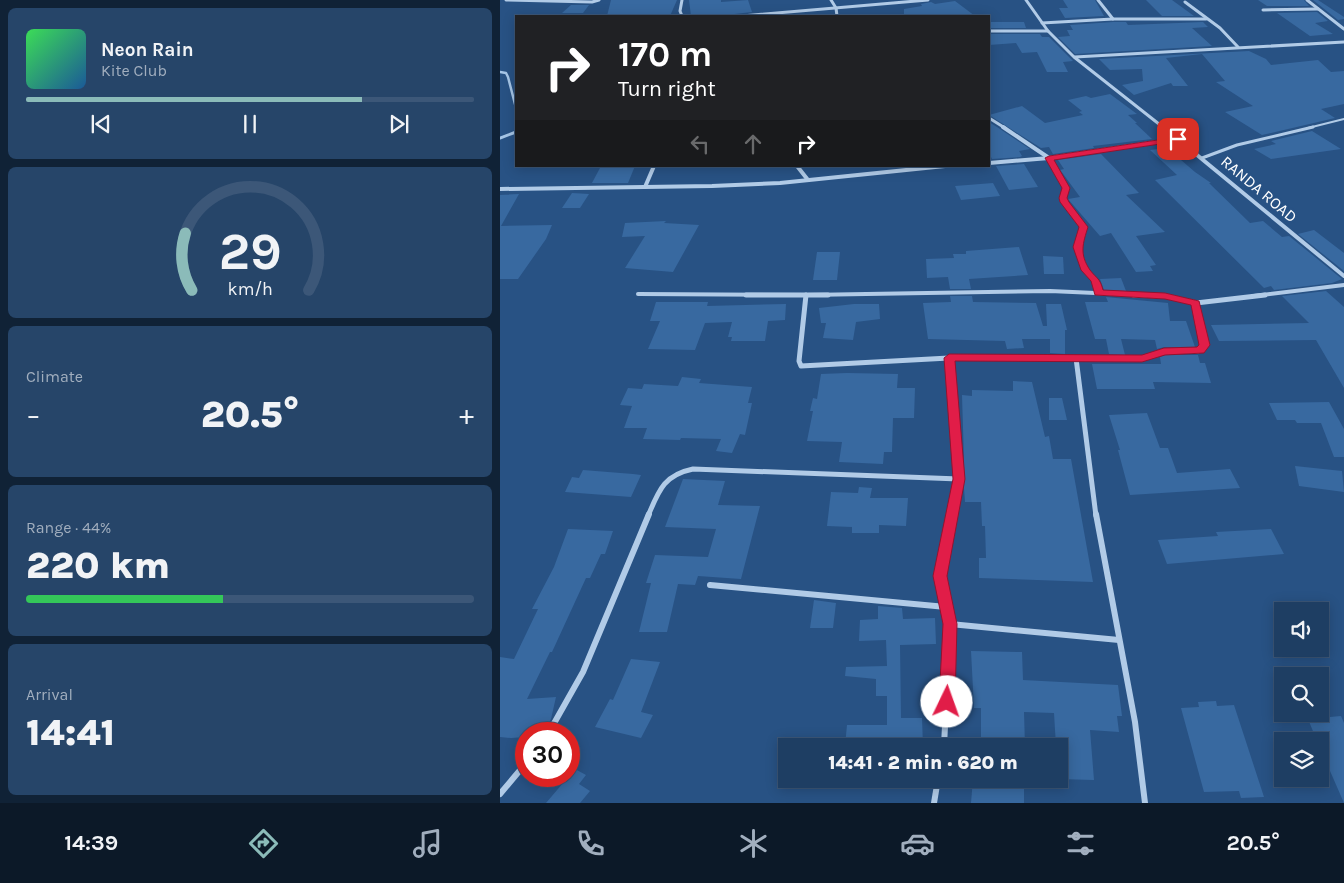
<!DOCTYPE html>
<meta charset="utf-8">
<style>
body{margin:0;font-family:Karla,sans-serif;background:#264569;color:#f1f3f6;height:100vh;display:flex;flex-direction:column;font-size:19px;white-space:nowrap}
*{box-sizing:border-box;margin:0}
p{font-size:16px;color:#a1aebe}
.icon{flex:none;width:28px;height:28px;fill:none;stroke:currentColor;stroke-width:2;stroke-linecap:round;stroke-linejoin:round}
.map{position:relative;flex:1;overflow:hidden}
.side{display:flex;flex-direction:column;gap:8px;padding:8px;background:#102236;width:500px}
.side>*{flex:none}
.hud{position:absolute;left:15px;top:15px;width:475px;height:152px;border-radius:0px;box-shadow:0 2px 12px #0003,0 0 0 1px #3c5778;background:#202124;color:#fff;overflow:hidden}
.buttons{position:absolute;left:774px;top:602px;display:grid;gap:10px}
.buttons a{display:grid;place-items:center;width:55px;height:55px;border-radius:0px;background:#1e3e63;box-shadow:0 2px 12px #0003,0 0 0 1px #3c5778;font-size:25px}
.speed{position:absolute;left:15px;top:722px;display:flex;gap:10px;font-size:25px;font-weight:700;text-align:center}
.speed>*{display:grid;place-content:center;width:65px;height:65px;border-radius:50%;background:#1e3e63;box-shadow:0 2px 12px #0003,0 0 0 1px #3c5778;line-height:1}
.speed .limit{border:8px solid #d22;background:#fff;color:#111}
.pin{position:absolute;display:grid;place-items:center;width:42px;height:42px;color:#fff;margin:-21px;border-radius:10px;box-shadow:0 2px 8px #0006}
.me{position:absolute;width:55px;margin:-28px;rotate:3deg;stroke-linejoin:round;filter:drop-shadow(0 0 4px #0008)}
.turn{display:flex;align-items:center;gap:18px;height:105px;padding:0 20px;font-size:22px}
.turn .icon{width:65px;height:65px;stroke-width:2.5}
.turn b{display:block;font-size:35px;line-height:42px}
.lanes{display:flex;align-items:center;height:48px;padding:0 20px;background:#0003;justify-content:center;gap:25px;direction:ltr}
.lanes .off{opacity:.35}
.big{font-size:38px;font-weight:800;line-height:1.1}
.side .widget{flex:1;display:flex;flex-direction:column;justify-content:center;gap:8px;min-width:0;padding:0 18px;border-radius:8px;background:#264569}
.side .dial{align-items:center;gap:0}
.dial svg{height:130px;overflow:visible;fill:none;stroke:#3c5778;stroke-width:7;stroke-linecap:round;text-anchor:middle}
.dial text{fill:#f1f3f6;stroke:none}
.song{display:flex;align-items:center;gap:15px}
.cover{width:60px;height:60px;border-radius:8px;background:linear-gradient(135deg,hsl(130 70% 55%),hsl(210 70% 35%))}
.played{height:5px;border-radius:2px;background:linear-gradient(90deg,#8bbbb9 75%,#3c5778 75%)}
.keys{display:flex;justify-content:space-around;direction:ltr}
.heat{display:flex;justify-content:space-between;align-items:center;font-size:28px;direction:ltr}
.charge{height:8px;border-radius:4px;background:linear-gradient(90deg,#34c759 44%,#3c5778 0)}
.trip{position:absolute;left:278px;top:738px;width:290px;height:50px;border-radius:0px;background:#1e3e63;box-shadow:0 2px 12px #0003,0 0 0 1px #3c5778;font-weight:800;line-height:50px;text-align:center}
.dock{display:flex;height:80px;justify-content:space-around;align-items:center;background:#0c1928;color:#a1aebe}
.dock .icon{width:35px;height:35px}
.dock .active{color:#8bbbb9}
.dock b{font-size:22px;color:#f1f3f6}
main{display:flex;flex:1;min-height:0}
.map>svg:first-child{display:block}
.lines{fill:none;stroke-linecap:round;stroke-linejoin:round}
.stream-far1{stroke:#a6c6e7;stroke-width:2.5}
.stream{stroke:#a6c6e7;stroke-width:3}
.building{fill:#3869a0}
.lane-far1{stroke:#b1cbe7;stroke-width:2}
.lane{stroke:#b1cbe7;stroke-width:3}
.street-far3{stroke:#b1cbe7;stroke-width:3}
.street-far2{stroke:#b1cbe7;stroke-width:4}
.street-far1{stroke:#b1cbe7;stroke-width:5}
.street{stroke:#b1cbe7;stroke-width:6}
.route{fill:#e11d48;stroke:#92132f}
.labels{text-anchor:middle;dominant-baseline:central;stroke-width:5;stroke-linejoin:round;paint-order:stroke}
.far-street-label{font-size:16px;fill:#fff;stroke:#285284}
</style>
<main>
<section class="side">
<div class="widget">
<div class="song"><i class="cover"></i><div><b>Neon Rain</b><p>Kite Club</p></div></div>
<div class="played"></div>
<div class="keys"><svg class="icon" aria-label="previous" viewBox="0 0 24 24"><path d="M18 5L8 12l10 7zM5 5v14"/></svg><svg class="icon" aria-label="pause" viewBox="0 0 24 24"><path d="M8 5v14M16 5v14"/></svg><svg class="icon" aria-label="next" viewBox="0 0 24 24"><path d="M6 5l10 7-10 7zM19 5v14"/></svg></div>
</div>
<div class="widget dial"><svg viewBox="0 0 100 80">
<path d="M14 69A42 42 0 1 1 86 69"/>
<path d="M14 69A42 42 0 0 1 10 34" stroke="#8bbbb9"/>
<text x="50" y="56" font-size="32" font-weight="700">29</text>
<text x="50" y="72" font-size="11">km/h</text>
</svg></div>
<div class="widget"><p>Climate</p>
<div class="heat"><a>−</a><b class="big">20.5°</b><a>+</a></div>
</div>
<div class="widget"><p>Range · 44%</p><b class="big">220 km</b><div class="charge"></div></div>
<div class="widget"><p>Arrival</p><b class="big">14:41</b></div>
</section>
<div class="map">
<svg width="844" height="803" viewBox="0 0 844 803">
<rect width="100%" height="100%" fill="#285284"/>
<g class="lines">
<polyline class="stream-far1" points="0,72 6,73 8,77 16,108"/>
<polyline class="stream" points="0,138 16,132"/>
</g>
<g class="building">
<polygon points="111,0 177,0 170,16 107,16"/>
<polygon points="189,0 221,0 221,2 248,0 252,12 217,16 191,16"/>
<polygon points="563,0 595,0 604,16 565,18 559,8 568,8"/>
<polygon points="646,0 672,0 694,16 662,16"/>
<polygon points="758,0 804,0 809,6 767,6"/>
<polygon points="813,0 818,0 844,17 844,19 838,20"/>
<polygon points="455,1 475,16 404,16 404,9 422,6 421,4 431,2 435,4"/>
<polygon points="71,5 89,5 83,13 62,13"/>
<polygon points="817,12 828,21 815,23 833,34 810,36 777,13"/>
<polygon points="489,22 524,22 526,28 489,28"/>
<polygon points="613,22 626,22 628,25 703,22 708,27 692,28 712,46 575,54 558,37 570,36 567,30 573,30 570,25"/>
<polygon points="489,34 540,34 542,37 549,37 573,61 563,62 568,72 547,72 537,52 522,53 516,43 489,45"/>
<polygon points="749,51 766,59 771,65 818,60 831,72 844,71 844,104 821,109 835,118 762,135 725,112 753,106 716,82 725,81 702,54 666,58 688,86 673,86 671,83 634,95 622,85 643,81 642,69 610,70 599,59"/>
<polygon points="610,94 637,114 628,115 637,123 635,123 652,139 593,146 594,148 553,154 549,147 541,148 489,115 522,106 545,123 583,115 579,112 582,111 568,100 586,96 591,98"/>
<polygon points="489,122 500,129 530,149 519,151 522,156 520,157 492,159 489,153"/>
<polygon points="812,131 841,149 771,159 754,149 776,144 771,141"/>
<polygon points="667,148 695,172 711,183 709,183 750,223 763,221 782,237 789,236 842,279 832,283 774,290 771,286 764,288 655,180 677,175 650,150"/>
<polygon points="601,154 639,193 626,195 665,232 636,236 656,265 650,266 653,271 636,272 611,233 600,236 568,199 580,197 561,171 560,170 564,169 558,160"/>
<polygon points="524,164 538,187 509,190 496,166"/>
<polygon points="101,166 135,166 128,183 92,183"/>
<polygon points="493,183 500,196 461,200 455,186"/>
<polygon points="72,193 89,194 80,208 62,208"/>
<polygon points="19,194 1,226 52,225 46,239 18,279 0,279 0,195"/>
<polygon points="166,221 164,223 199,225 173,272 125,268 145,236 122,237 125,223"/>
<polygon points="814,230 844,253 844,271 798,234"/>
<polygon points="519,247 528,275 469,279 471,289 450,289 448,277 427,278 426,259 454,258 453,254 466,254 466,251"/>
<polygon points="317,252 340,252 337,280 313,280"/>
<polygon points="543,256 563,257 564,274 544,274"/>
<polygon points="621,278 626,291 604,290 600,279"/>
<polygon points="826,291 844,307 844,388 816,340 719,341 711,325 809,323 782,296"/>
<polygon points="450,296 472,296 473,302 536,303 543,326 547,326 546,304 561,304 567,330 565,330 565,354 550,353 550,339 522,339 524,348 507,349 505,341 428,339 423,303 451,302"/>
<polygon points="606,297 668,303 670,321 686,321 695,347 664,347 657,349 655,340 621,339 625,355 609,354 606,339 595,339 585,302 608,302"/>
<polygon points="156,302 208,302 207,306 286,304 285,320 268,321 265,341 231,341 232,337 228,337 232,322 205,323 195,350 148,349 160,321 150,321"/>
<polygon points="354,304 379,304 380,319 356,322 353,340 323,338 326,323 321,323 319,308"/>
<polygon points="665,355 698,355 700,363 705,363 711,383 653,382 655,389 597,389 592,364 661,364 660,357"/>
<polygon points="347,373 398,374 397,388 415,388 414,418 393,418 392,452 384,452 383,464 339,462 342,442 307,441 313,411 310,411 313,398 317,399 321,374"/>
<polygon points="182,377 201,379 199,383 252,387 248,403 252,403 245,435 240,434 232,453 216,451 221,439 181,438 180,440 143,439 147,428 124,428 132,406 120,405 128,388 142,389 144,384 178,386"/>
<polygon points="513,381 532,382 545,437 549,436 553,459 571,459 593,582 479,578 479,558 486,558 485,526 482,526 481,502 465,502 462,461 464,461 462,395 472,396 472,390 513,391"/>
<polygon points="549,398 562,398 567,420 549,420"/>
<polygon points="829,402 844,429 844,457 834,457 821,423 797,423 795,420 777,420 769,403"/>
<polygon points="647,413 660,448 668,448 677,473 730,469 740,488 630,495 618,450 620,450 609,415"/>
<polygon points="795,466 842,471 844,492 799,486"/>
<polygon points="83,470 133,474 141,475 131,497 65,492 72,477 79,478"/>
<polygon points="183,479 225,481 218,505 260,506 241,579 198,576 195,585 178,584 167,632 139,632 151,583 146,583 155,555 208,557 216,529 165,527"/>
<polygon points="359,487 372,488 370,498 408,498 406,526 379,525 379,533 352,533 352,527 327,526 331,492 358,493"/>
<polygon points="68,529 113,531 105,554 101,554 90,578 86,578 52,652 50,652 27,699 56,697 51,719 43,734 26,734 26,737 11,738 0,737 0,657 14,659 38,609 32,609 54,567"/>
<polygon points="771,529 784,554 667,564 658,540 718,536 716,532"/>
<polygon points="314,600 336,603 333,628 310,628"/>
<polygon points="378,606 402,608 403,619 435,618 436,644 400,645 401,718 422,718 423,746 345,746 347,725 387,725 387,696 376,696 376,679 345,676 346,667 387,666 386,640 359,641 360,620 378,619"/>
<polygon points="471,651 522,652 523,680 618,685 622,716 617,716 619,732 590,730 594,780 559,779 559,746 556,746 554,713 524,712 525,746 481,745 481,708 474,708"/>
<polygon points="131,659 160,662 141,712 153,715 141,738 95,727 110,699 113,700"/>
<polygon points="716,701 717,706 734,705 764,797 741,798 739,791 704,792 681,708 699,707 698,702"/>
<polygon points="841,716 844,723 844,803 820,748 820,741 817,741 808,719"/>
<polygon points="75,769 86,775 79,784 90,791 80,803 46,803"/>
<polygon points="473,779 524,779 524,803 471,803"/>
</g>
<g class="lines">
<polyline class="lane-far1" points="808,128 844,119"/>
<polyline class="lane" points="702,158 737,145 813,127"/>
<g class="street-far3">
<polyline points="6,0 92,2 99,0"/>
<polyline points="182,0 180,11 182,16"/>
<polyline points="331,0 336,8 337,16"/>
<polyline points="526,0 548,31 574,57 664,128"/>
<polyline points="807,0 844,29"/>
<polyline points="685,2 720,28 738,47"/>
<polyline points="763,10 818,9"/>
<polyline points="242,16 428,0"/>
<polyline points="613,19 706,19"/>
<polyline points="542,23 613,19 598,0"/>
<polyline points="489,31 548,31"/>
<polyline points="575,57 844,42"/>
<polyline points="489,118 505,128"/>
</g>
<g class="street-far2">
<polyline points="503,127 549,158 566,188 563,198 565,202 584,227 577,247 586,270 596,281 599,293"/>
<polyline points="663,127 844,276"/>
<polyline points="489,163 549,158 678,139"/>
<polyline points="297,166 308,180"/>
<polyline points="145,187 154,166"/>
<polyline points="0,189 212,186 280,183 445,166"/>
<polyline points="138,294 306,295 550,291 663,296"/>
<polyline points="754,296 844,285"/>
</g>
<g class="street-far1">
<polyline points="246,295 328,295"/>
<polyline points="306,295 299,361 301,366 449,358 642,359 664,351 698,351 704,345 696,303"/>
<polyline points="634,295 665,296 696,303 765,295"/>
<polyline points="449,358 459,479 452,516"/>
<polyline points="576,358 596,516"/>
<path d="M148,516c11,-26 16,-41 45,-47l266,10"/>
</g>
<g class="street">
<polyline points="596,514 635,722 645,803"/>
<polyline points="210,585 446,607"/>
<polyline points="450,624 619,640"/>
<polyline points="48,734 83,672 149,514"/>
<polyline points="444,746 450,624 440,576 452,514"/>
<polyline points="0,794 26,763"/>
<polyline points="434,803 438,779"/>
</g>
</g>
<path class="route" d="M678,137l3,2 -1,2 -126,19 16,28 -3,10 2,4 19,25c-5,16 -9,27 2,43 7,9 10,8 13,20l62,3 34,8 11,44 -6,8 -39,2 -23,7 -187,-1 10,118 -18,97 10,48 -2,78 -3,5 -5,2 -6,-2 -2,-5 4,-78 -10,-48 20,-97 -9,-121 5,-4 193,1 22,-7 33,-1 2,-2 -8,-40 -26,-6 -70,-4 -4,-14 -10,-11 -8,-23 6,-20 -19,-25 -1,-4 3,-10 -17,-30 4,-2z"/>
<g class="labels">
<g class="far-street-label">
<text transform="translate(759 189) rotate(40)">RANDA ROAD</text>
</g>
</g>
</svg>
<div class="buttons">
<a><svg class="icon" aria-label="sound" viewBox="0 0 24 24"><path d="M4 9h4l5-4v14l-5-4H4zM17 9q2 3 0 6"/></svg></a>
<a><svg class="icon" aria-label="search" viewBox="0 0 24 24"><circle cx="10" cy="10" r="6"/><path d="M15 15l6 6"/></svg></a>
<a><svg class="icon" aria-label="layers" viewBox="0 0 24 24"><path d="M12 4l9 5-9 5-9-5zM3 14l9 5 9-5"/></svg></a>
</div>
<div class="speed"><div class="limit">30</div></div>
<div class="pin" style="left:678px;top:139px;background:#d93025"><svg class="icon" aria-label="arrive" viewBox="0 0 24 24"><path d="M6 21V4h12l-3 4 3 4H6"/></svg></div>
<svg class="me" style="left:447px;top:702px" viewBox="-20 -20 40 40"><circle r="19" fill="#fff"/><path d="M0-13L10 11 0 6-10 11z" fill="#e11d48"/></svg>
<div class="trip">14:41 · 2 min · 620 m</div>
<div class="hud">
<div class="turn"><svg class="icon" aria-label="right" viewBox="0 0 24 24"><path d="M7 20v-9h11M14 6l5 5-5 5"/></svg><div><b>170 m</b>Turn right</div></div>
<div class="lanes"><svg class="icon off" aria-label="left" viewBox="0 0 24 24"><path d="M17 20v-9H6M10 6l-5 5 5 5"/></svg><svg class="icon off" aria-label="ahead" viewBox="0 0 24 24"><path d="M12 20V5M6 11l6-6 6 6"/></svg><svg class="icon" aria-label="right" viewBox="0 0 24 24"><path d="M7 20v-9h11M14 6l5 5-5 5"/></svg></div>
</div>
</div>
</main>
<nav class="dock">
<b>14:39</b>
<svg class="icon active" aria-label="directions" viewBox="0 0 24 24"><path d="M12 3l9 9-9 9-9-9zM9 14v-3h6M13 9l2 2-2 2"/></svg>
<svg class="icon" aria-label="music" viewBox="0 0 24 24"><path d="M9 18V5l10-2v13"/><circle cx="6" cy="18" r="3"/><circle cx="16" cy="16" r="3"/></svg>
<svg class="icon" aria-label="phone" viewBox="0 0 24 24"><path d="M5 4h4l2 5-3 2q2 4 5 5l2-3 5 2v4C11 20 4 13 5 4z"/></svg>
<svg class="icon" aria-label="climate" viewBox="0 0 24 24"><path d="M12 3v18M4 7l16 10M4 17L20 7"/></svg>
<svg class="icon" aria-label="car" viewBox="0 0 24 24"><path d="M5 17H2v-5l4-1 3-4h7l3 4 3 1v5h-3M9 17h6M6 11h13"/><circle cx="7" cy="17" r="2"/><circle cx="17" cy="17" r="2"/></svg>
<svg class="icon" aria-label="filters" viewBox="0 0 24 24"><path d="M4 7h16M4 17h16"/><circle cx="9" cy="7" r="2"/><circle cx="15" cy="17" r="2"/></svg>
<b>20.5°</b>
</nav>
